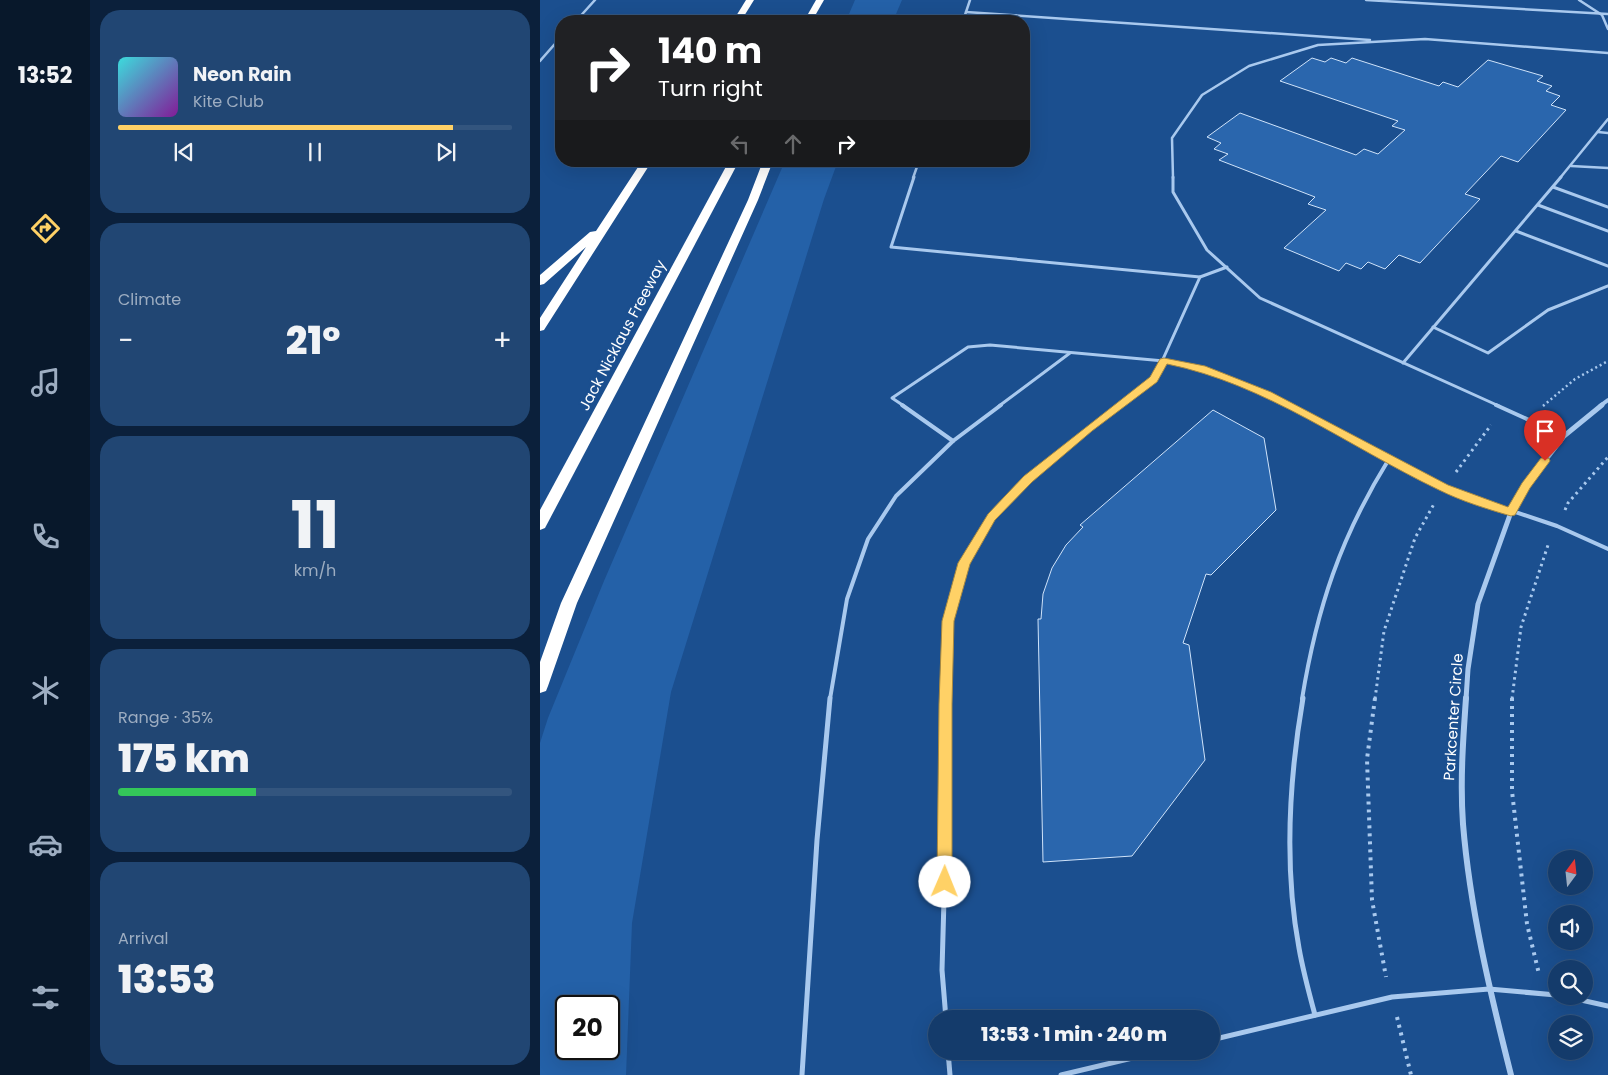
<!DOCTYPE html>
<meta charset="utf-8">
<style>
body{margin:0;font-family:Poppins,sans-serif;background:#214673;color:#f1f3f6;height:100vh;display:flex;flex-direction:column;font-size:19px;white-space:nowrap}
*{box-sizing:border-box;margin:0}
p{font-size:16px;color:#9dadc1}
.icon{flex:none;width:28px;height:28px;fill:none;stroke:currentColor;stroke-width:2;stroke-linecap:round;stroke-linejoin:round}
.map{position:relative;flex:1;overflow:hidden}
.drawer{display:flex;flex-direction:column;gap:10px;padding:10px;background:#0b203b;width:450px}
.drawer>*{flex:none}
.top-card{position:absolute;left:15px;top:15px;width:475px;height:152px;border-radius:20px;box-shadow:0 5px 20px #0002,0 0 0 1px #33557e;background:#202124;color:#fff;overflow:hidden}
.needle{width:32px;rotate:15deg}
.buttons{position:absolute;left:1008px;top:850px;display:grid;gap:10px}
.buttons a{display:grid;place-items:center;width:45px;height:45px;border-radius:50%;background:#143b6b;box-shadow:0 5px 20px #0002,0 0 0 1px #33557e;font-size:25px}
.speed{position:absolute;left:15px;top:995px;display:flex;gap:10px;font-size:25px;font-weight:700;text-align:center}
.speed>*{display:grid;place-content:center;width:65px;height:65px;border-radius:50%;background:#143b6b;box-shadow:0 5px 20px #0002,0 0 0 1px #33557e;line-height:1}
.speed .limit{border:2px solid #111;border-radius:8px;background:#fff;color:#111}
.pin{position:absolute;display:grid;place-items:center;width:42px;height:42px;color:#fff;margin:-51px -21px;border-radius:50% 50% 50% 0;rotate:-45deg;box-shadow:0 0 5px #0007}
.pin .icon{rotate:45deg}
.me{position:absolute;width:55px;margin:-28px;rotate:1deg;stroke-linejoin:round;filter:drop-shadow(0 0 4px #0008)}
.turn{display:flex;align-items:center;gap:18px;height:105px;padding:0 20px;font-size:22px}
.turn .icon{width:65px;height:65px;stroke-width:2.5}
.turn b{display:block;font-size:35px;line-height:42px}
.lanes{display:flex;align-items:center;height:48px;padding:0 20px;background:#0003;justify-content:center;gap:25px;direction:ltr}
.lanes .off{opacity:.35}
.big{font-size:38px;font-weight:800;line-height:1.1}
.drawer .widget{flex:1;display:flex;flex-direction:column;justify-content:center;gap:8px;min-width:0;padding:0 18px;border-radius:20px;background:#214673}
.drawer .dial{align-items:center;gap:0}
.dial b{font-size:65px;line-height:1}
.song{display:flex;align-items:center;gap:15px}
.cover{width:60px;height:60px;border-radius:8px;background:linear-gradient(135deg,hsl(180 70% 55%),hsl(290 70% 35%))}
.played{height:5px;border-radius:2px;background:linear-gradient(90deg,#ffd166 85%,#33557e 85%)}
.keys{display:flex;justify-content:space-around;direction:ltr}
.heat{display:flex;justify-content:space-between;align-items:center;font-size:28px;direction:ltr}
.charge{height:8px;border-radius:4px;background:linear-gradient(90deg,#34c759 35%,#33557e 0)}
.trip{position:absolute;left:388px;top:1010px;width:292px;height:50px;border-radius:25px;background:#143b6b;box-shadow:0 5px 20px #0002,0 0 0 1px #33557e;font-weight:800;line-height:50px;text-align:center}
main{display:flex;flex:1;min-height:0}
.menu{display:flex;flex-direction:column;width:90px;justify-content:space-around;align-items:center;background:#08182b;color:#9dadc1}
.menu .icon{width:35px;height:35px}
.menu .current{color:#ffd166}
.menu b{font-size:22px;color:#f1f3f6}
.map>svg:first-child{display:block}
.green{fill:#2461a8;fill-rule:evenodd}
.building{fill:#2a66ad;stroke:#cfe3fa}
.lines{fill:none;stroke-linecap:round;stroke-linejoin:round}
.path-far2{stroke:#a9c9ee;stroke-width:2.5;stroke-dasharray:2 3;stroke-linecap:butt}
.path-far1{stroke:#a9c9ee;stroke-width:3;stroke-dasharray:2.5 4;stroke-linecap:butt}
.path{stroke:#a9c9ee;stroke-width:4;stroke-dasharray:3 5;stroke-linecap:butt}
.lane-far3{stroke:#a9c9ee;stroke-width:2.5}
.lane-far2{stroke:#a9c9ee;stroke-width:3}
.lane-far1{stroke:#a9c9ee;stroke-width:4}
.lane{stroke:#a9c9ee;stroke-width:5}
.street-far2{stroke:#a9c9ee;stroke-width:4}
.street-far1{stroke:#a9c9ee;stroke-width:5}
.street{stroke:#a9c9ee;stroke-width:6}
.highway{fill:#fff;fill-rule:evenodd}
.route{fill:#ffd166;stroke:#a68842}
.labels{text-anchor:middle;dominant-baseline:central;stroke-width:5;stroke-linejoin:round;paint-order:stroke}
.street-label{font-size:15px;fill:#fff;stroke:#1b4f8f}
</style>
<main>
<nav class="menu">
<b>13:52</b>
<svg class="icon current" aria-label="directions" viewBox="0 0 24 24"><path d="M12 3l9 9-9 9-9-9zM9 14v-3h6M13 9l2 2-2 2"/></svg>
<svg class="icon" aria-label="music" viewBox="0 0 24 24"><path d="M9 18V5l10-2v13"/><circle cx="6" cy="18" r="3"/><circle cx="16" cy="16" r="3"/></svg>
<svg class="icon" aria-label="phone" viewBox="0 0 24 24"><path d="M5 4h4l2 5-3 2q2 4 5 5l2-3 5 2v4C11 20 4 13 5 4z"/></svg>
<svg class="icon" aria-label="climate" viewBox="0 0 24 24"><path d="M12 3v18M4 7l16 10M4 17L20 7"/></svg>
<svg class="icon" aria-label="car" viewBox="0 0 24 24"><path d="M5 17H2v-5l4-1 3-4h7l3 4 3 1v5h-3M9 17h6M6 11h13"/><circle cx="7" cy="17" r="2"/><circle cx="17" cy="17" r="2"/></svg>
<svg class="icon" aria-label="filters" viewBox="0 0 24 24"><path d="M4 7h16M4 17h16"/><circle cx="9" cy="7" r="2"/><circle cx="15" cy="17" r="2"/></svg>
</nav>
<section class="drawer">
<div class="widget">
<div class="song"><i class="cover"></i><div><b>Neon Rain</b><p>Kite Club</p></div></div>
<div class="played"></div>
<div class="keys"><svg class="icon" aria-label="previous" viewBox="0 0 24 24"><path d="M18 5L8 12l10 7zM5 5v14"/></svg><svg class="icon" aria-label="pause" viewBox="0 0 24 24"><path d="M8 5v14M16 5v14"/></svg><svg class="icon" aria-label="next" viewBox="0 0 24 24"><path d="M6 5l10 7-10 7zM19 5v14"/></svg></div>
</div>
<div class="widget"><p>Climate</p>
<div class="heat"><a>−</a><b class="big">21°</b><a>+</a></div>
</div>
<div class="widget dial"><b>11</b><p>km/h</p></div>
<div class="widget"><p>Range · 35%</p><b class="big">175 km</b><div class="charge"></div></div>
<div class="widget"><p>Arrival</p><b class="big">13:53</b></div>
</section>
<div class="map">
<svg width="1068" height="1075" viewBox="0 0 1068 1075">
<rect width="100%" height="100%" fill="#1b4f8f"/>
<g class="green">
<polygon points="315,0 362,0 353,21 306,21"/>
<path d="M245,161h53l-14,38 -153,493 -39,231 -6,152h-86v-332l8,-25 56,-137zM26,1006h43v43h-43z"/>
</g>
<g class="building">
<polygon points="772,58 785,62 791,58 806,63 812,58 899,86 903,82 918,87 948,60 1003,76 997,81 1012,86 1006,91 1020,96 1011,105 1026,110 978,162 961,156 925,194 940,199 880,263 859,255 845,269 828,262 821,269 806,263 799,271 744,248 786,210 768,204 775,197 679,160 688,154 674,149 681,143 667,137 700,113 816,155 824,149 838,154 865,130 852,126 858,121 740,81"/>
<polygon points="673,410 724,438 736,510 671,575 666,574 643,643 649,645 665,760 592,856 503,862 498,619 501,619 503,594 512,568 526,545 543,527 540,525"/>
</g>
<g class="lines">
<polyline class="path-far2" points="1003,406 1035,379 1068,361"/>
<g class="path-far1">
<polyline points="916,472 951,425"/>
<polyline points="1025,510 1028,503 1068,457"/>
<polyline points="835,699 844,631 875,538 894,504"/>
<polyline points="972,699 981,627 1009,542"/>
</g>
<g class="path">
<polyline points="835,698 827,759 832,900 846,977"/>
<polyline points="972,698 972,791 987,924 999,974"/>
<polyline points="857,1017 871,1075"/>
</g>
<g class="lane-far3">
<polyline points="826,0 1068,14"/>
<polyline points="1039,0 1062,15 1068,29"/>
<polyline points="426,12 830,40"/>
<polyline points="36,21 55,0"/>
<polyline points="423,21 430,0"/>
<polyline points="0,61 21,37"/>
<polyline points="1058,132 1068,133"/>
<polyline points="1031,166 1068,168"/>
<polyline points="373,178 379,161"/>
<polyline points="633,178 632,138 662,95 709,66 778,45 885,39 1068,53"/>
<polyline points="1020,178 1068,119"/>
</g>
<g class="lane-far2">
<polyline points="374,177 351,247 660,277 687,267"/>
<polyline points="633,177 633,192 667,250 720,298 959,406"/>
<polyline points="1013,187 1068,207"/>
<polyline points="998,205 1068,231"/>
<polyline points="976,231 1068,266"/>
<polyline points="893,327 948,353 1008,310 1068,286"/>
<polyline points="863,363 1021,177"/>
<polyline points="364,406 352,398 428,347 450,345 624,361 661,368 728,395 749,406"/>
<polyline points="459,406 530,353"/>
<polyline points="578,406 614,379 660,277"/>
</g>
<g class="lane-far1">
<polyline points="362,405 413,441"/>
<polyline points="747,405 904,488 1017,526 1068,549"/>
<polyline points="956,405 1024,436"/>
<polyline points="290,699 307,599 328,539 356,496 413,441 461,405"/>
<polyline points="405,699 408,621 424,563 452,517 488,479 580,405"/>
<path d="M762,699c15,-91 38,-161 87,-240"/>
</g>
<g class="lane">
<polyline points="405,698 406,829 402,970 406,1019"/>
<path d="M763,698c-14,82 -19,169 -4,250 4,23 10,45 16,67"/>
<polyline points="1023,996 1068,1006"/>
<polyline points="671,1040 852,997 949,989 1016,995"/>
<polyline points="408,1051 410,1075"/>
<polyline points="262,1075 277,840 290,698"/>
<polyline points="521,1075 622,1051"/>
</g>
<polyline class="street-far2" points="1060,406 1068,400"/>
<polyline class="street-far1" points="926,699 928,669 938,604 971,512 986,485 1024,436 1062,405"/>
<path class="street" d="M926,698c-3,42 -6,84 -3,126 7,85 27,168 48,251"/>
<g class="highway">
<polygon points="206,0 214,0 201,21 193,21"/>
<polygon points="276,0 284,0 272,21 264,21"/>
<polygon points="102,161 112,161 4,330 0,331 0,318 46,247 4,284 0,285 0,275 50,232 56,231"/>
<polygon points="189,161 199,161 5,528 0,530 0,510"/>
<polygon points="223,161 233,161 218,200 37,603 8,686 6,691 0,693 0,662 21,603 208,200"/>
</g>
</g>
<path class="route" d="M624,358l41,8 66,26 177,93 60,22 14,-24 19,-25h8l1,3 -20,27 -15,27 -4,1c-24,-7 -50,-15 -72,-26 -90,-43 -173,-106 -272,-126l-10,18 -65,49 -60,51 -37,38 -25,44 -16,57 -2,83v178l-2,5 -5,2 -6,-2 -2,-5 2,-178 3,-83 16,-58 30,-49 36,-38 126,-99 10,-18z"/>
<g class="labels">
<g class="street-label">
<text transform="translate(82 335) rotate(-62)">Jack Nicklaus Freeway</text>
<text transform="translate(913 717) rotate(-86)">Parkcenter Circle</text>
</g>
</g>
</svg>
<div class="buttons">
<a><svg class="needle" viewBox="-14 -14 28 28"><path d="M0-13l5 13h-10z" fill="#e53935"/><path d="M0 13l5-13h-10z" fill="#9dadc1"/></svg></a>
<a><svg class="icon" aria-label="sound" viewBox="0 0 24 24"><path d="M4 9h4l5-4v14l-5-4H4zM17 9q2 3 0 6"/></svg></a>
<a><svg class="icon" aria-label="search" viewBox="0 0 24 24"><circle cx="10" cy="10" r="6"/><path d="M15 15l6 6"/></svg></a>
<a><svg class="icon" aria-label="layers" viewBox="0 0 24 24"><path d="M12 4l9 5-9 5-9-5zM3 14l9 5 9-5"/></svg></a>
</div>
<div class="speed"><div class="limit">20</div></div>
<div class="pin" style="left:1005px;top:461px;background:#d93025"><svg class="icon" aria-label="arrive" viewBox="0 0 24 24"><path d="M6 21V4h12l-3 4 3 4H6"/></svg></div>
<svg class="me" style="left:405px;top:882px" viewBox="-20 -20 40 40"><circle r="19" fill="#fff"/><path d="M0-13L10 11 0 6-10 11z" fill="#ffd166"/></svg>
<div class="trip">13:53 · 1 min · 240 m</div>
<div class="top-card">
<div class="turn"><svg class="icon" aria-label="right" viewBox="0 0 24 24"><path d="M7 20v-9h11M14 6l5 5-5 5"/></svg><div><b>140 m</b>Turn right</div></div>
<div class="lanes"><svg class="icon off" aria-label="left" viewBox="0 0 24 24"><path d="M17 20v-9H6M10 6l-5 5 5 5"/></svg><svg class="icon off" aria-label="ahead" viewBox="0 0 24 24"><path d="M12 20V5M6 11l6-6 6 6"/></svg><svg class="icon" aria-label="right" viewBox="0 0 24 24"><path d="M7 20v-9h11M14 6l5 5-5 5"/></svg></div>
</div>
</div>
</main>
